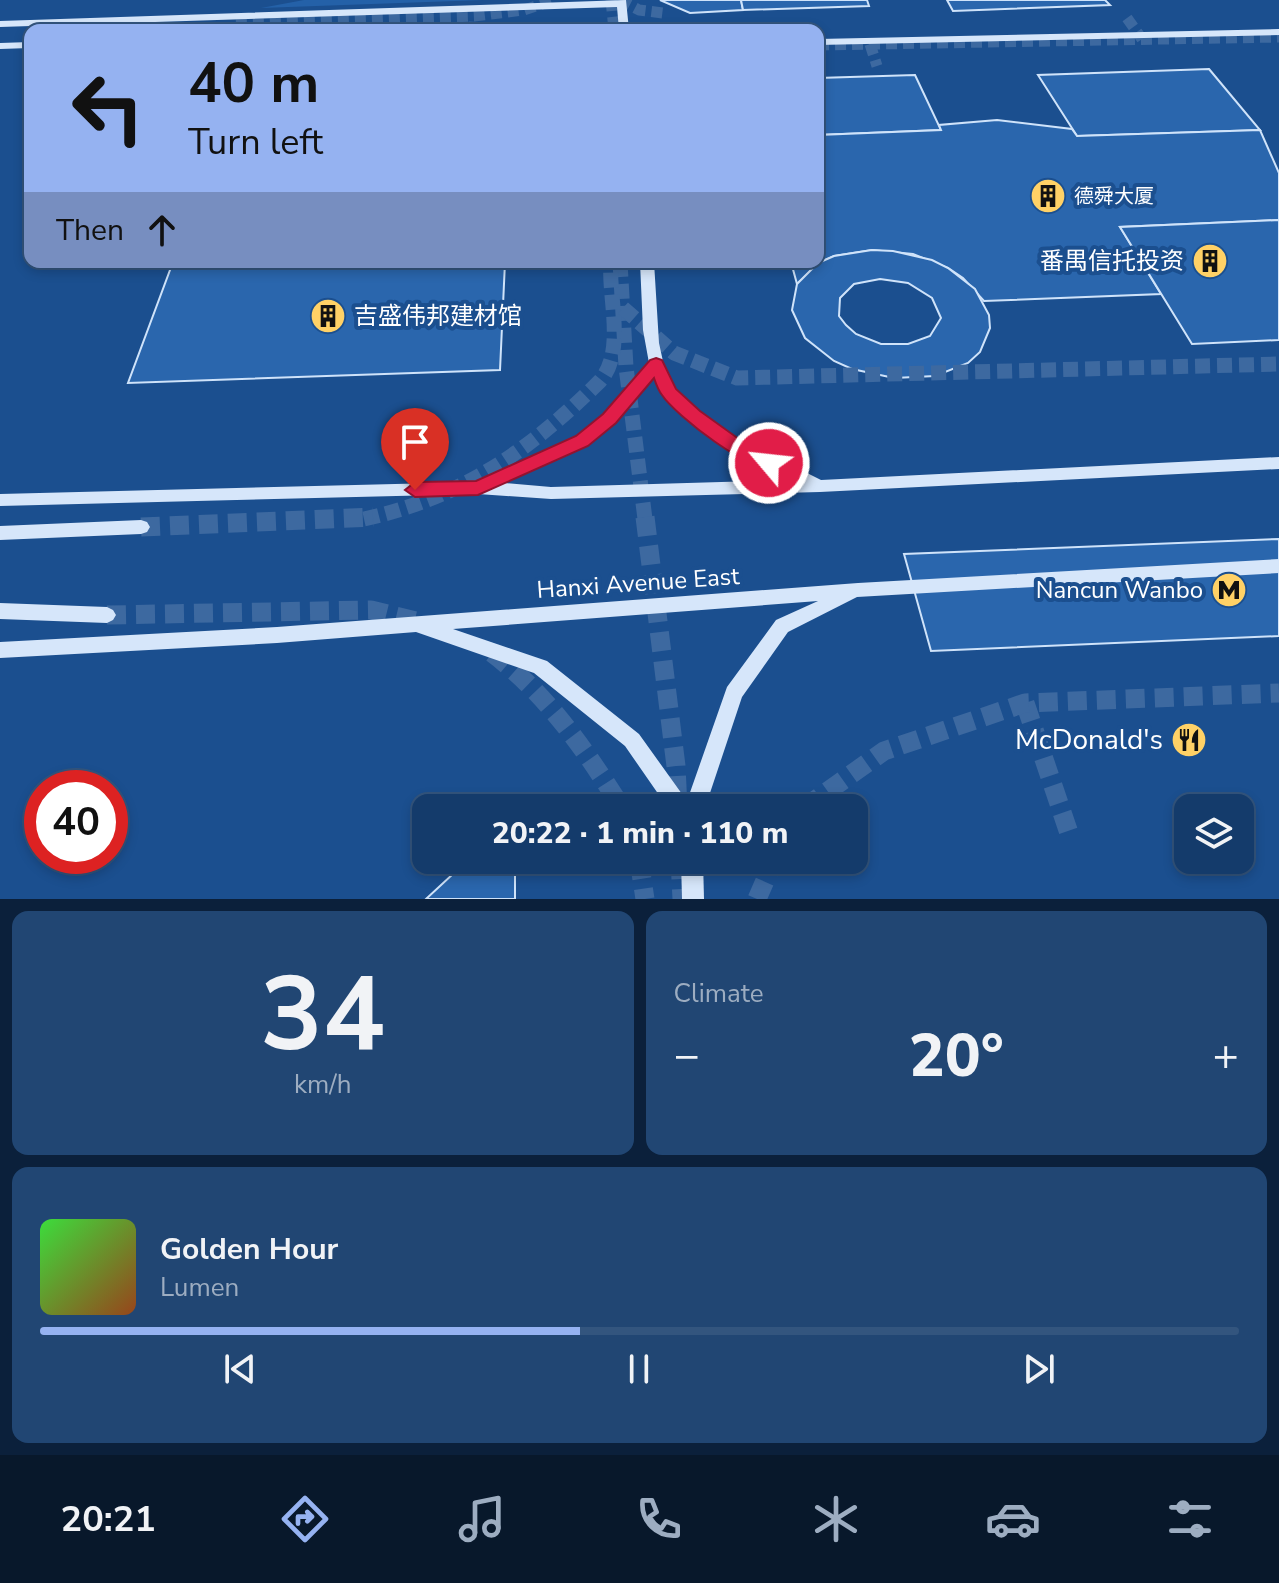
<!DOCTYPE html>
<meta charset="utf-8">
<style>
body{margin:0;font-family:"Nunito Sans","Noto Sans SC",sans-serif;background:#214673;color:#f1f3f6;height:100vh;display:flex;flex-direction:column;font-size:30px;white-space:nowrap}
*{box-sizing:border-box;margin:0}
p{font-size:26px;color:#9dadc1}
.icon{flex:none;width:44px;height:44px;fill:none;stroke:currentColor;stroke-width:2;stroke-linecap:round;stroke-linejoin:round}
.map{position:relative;height:899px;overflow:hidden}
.sheet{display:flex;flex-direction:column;gap:12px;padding:12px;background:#0b203b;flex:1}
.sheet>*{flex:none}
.hud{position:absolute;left:24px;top:24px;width:800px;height:244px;border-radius:16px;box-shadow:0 4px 12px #0003,0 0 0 2px #33557e;background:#95b2f1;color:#111;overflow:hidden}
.tools{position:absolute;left:1174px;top:794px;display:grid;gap:16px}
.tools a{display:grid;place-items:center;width:80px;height:80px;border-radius:16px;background:#143b6b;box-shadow:0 4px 12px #0003,0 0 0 2px #33557e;font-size:40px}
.speed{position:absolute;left:24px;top:770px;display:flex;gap:16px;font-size:40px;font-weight:700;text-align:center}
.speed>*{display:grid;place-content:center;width:104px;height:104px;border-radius:50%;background:#143b6b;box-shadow:0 4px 12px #0003,0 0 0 2px #33557e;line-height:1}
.speed .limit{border:12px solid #d22;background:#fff;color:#111}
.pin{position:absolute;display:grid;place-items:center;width:68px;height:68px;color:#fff;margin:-82px -34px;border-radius:50% 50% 50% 0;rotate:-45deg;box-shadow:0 0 8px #0007}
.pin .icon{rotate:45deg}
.me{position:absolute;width:88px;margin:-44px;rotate:298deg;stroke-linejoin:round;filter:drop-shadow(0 0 6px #0008)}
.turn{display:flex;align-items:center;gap:28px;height:168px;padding:0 32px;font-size:36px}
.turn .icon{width:104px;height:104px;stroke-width:2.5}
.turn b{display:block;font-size:56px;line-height:68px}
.then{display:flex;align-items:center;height:76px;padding:0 32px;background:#0003;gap:16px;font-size:30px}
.big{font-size:60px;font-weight:800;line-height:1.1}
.sheet .tile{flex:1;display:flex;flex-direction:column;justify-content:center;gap:12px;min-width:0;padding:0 28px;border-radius:16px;background:#214673}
.sheet .dial{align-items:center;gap:0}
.dial b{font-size:104px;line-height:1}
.song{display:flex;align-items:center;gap:24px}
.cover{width:96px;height:96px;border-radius:12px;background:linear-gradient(135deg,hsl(120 70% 55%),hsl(20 70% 35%))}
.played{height:8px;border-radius:4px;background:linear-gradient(90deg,#95b2f1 45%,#33557e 45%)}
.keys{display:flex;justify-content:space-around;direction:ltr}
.heat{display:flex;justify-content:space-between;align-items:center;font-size:44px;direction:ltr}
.sheet .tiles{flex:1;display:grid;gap:12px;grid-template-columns:1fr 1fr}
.tile:last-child{grid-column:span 2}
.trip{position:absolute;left:412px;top:794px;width:456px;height:80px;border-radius:16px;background:#143b6b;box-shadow:0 4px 12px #0003,0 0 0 2px #33557e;font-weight:800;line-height:80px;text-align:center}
.tab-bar{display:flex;height:128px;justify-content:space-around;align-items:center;background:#08182b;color:#9dadc1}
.tab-bar .icon{width:56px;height:56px}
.tab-bar .current{color:#95b2f1}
.tab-bar b{font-size:36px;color:#f1f3f6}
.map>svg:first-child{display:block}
.green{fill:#2461a8}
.building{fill:#2a66ad;stroke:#cfe3fa;stroke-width:2;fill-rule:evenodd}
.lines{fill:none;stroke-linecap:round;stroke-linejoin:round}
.secondary-tunnel-far2{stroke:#3d69a0;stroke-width:11;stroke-dasharray:11 6;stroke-linecap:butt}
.secondary-tunnel-far1{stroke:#3d69a0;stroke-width:15;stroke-dasharray:15 7;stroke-linecap:butt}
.secondary-tunnel{stroke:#3d69a0;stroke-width:19;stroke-dasharray:19 10;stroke-linecap:butt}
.secondary{fill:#d6e6fa;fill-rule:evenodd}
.route{fill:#e11d48;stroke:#92132f;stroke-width:2}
.labels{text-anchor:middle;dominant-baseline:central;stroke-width:8;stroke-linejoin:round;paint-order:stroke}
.far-poi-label{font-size:20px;fill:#fff;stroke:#1b4f8f;text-anchor:start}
.poi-label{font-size:24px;fill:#fff;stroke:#1b4f8f;text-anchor:end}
.street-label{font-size:24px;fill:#fff;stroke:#1b4f8f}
.near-poi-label{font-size:28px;fill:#fff;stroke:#1b4f8f;text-anchor:end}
</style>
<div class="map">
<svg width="1279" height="899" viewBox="0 0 1279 899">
<rect width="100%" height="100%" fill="#1b4f8f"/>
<polygon class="green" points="304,0 483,0 261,8"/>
<g class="building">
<polygon points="660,0 741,0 743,10 690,13"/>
<polygon points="741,0 867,0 869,6 743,10"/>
<polygon points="947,0 1105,0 1110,5 953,11"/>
<polygon points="1209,69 1260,130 1077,136 1038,75"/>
<polygon points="915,75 941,130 818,135 818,78"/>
<polygon points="997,120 1072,129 1077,136 1260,130 1279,173 1279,220 1120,227 1161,294 984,301 963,278 948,268 913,254 872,250 834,256 818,263 797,284 791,262 818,262 818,135 941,130 939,125"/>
<polygon points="1279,220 1279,340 1192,344 1120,227"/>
<path d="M872,250l21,1 39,9 16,8 27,21 14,26 1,13 -10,24 -12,11 -33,13 -41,2 -42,-9 -18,-8 -29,-23 -13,-28 5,-26 21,-21 16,-7zM880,279l28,4 24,15 9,20 -11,18 -22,8h-27l-25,-10 -10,-9 -7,-9 1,-18 14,-14z"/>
<polygon points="173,262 505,262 500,370 128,383"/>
<polygon points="1279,539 1279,636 931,651 904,554"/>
<polygon points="468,860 515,861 515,899 426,899"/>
</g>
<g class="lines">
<g class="secondary-tunnel-far2">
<polyline points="611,0 614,30"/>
<polyline points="620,0 639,10 663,13"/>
<polyline points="1127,18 1142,39"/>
<polyline points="236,25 474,16 524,10 554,0"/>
<polyline points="401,30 469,27 516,30"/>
<polyline points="870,44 877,66"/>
<polyline points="818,45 1279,37"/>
</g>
<g class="secondary-tunnel-far1">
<polyline points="620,262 626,367 645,519"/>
<polyline points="623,308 674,353 737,378 1279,364"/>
<path d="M364,519c99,-22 165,-68 236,-138 26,-30 8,-83 11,-119"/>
</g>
<g class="secondary-tunnel">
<polyline points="645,517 676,766 678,808"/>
<polyline points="141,527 373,517"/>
<polyline points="107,615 371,610 420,622"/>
<path d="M492,653c56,42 93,97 130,155"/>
<polyline points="1025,703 1070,836"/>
<polyline points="804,808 884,751 1025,703 1279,693"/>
<polyline points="639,860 645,899"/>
<polyline points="680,860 682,899"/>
<polyline points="757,899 774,860"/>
</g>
<g class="secondary">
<polygon points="626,0 629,30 619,30 617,7 0,27 0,21"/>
<polygon points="1279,29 1279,35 818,45 818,39"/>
<polygon points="30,42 30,48 0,49 0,43"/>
<path d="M640,262h14l5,81 5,23 9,19 15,17 41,32 92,46 458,-23v12l-459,23 -269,7 -73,-5 -478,12v-12l476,-12 100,-45 28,-23 45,-51 -6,-33zM654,376c26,54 86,81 137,104l-240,7 -47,-4 84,-38 28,-23z"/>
<polygon points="141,520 147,522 150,527 147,532 141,534 0,540 0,526"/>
<path d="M1279,559v14l-422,24 -69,35 -46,65 -37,111h-37l-43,-62 -91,-73 -118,-41 -139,11 -277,15v-16l277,-15 581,-44zM818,601l-42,19 -49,67 -40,114 -48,-67 -92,-73 -94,-32z"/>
<polygon points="0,603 107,607 113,610 116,615 113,620 107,623 0,619"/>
<polygon points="681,860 703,860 704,899 682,899"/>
</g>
</g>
<path class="route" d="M656,358l6,2 14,29 24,22 50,36 26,12 3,4 -3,5c-23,8 -101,-53 -114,-73 -4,-5 -6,-11 -8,-17l-38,45 -28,23 -110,49 -63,2 -10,-7 10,-8 61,-1 100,-45 27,-22 47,-54z"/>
<defs>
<symbol id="building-disc" viewBox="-11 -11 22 22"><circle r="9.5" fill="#ffd166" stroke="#1b4f8f"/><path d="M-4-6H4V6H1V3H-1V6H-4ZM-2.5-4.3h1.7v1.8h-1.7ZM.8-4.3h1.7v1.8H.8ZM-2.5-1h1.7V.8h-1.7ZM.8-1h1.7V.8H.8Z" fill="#111"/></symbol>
<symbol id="metro-disc" viewBox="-11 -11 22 22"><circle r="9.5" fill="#ffd166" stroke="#1b4f8f"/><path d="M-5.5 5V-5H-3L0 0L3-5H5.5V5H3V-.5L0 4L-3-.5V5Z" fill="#111"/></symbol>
<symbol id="restaurant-disc" viewBox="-11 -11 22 22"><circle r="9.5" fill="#ffd166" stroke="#1b4f8f"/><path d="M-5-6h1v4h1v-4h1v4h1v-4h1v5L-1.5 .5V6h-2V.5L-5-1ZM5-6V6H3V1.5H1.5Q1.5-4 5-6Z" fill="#111"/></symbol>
</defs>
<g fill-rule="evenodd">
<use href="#building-disc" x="1028" y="176" width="40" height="40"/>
<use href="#building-disc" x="1190" y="241" width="40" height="40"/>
<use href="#building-disc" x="308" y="296" width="40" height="40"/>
<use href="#metro-disc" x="1209" y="570" width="40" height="40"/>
<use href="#restaurant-disc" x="1169" y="720" width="40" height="40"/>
</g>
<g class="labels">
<g class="far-poi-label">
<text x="1074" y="196">德舜大厦</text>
</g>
<g class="poi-label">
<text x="1184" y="261">番禺信托投资</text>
<text x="354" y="316" text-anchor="start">吉盛伟邦建材馆</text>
<text x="1203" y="590">Nancun Wanbo</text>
</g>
<g class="street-label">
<text transform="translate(638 583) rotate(-4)">Hanxi Avenue East</text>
</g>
<g class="near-poi-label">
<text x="1163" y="740">McDonald's</text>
</g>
</g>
</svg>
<div class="tools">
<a><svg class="icon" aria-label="layers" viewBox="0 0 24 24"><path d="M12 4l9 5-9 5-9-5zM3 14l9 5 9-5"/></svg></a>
</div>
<div class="speed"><div class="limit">40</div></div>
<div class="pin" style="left:415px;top:490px;background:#d93025"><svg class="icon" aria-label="arrive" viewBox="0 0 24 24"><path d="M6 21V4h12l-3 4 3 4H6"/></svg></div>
<svg class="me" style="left:769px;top:463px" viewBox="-20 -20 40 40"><circle r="17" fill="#e11d48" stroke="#fff" stroke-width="3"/><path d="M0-11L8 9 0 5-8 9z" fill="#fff"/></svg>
<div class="trip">20:22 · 1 min · 110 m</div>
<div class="hud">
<div class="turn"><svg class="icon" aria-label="left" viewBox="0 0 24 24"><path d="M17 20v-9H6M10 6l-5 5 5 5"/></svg><div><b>40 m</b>Turn left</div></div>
<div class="then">Then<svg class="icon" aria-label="ahead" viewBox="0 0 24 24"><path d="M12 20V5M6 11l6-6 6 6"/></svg></div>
</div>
</div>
<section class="sheet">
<div class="tiles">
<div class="tile dial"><b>34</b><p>km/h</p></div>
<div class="tile"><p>Climate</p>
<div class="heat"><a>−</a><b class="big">20°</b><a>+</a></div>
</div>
<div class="tile">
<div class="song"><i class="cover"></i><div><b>Golden Hour</b><p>Lumen</p></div></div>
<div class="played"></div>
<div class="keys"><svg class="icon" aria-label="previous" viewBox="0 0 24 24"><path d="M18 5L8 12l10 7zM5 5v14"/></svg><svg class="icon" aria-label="pause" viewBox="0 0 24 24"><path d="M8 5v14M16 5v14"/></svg><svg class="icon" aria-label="next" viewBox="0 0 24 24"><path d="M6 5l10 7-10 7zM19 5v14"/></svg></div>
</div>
</div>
</section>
<nav class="tab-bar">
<b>20:21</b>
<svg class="icon current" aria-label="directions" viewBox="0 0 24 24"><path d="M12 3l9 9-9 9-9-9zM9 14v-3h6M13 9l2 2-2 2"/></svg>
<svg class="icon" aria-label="music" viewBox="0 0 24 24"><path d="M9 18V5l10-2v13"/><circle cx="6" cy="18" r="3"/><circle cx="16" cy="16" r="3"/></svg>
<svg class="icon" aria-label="phone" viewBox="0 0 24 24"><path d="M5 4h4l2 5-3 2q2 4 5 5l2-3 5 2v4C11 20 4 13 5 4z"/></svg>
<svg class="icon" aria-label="climate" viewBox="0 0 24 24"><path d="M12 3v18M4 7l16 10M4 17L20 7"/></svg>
<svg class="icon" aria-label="car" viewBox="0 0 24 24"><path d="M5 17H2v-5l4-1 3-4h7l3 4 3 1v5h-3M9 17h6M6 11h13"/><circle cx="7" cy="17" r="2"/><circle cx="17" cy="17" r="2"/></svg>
<svg class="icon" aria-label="filters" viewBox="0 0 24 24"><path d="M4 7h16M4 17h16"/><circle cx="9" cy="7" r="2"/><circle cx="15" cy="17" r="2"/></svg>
</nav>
